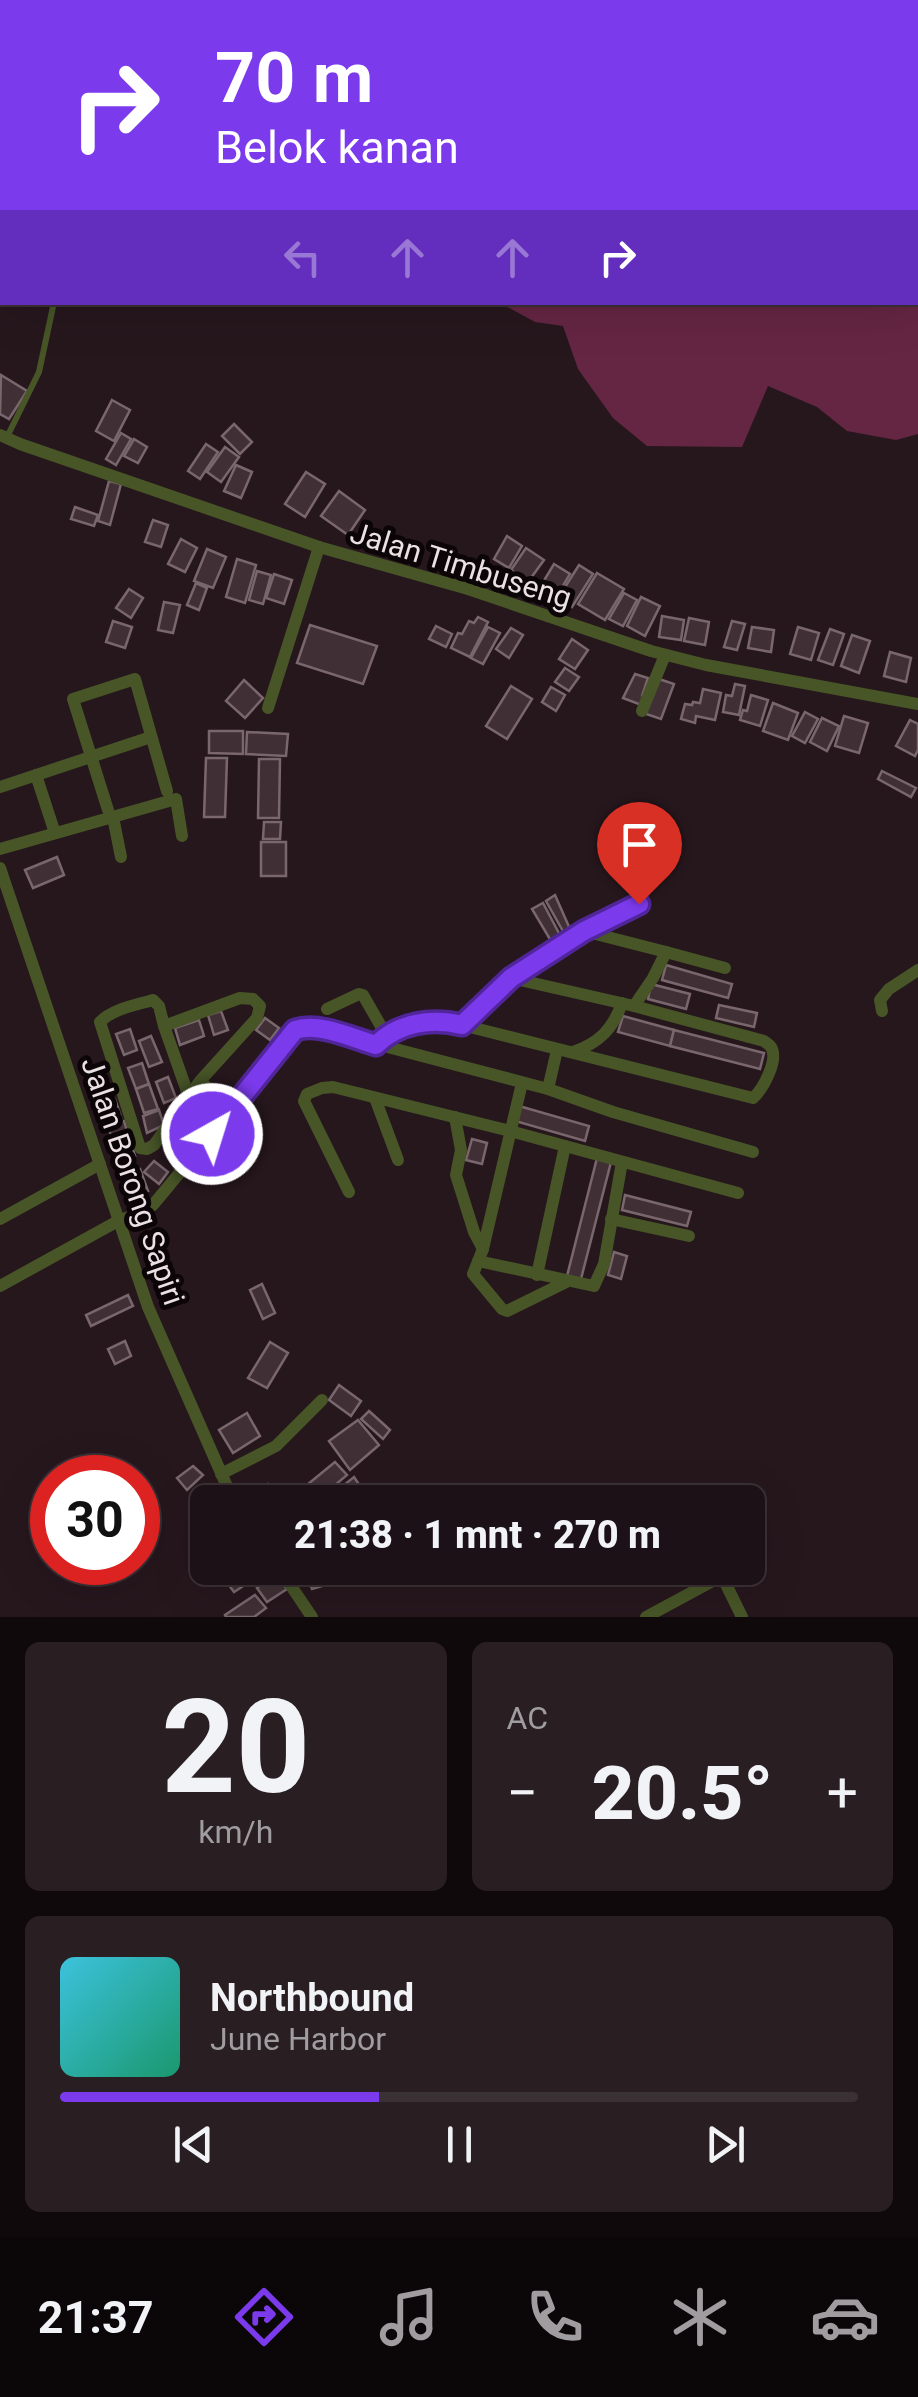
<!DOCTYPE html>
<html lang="id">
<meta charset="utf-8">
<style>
body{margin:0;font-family:Roboto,sans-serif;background:#291f23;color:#f1f3f6;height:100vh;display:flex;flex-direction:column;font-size:38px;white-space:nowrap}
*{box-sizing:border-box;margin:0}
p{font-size:32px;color:#a09da1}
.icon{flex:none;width:55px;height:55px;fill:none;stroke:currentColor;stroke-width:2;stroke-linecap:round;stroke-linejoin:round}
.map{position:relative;height:1617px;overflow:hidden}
.sheet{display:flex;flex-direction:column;gap:25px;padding:25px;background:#0f090c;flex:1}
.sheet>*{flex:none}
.top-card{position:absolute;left:0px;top:0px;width:920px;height:305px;box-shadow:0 10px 40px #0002,0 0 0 2px #3a3135;background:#7c3aed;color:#fff;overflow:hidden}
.speed{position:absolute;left:30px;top:1455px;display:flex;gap:20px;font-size:50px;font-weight:700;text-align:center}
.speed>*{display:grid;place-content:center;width:130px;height:130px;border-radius:50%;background:#1c1116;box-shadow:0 10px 40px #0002,0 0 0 2px #3a3135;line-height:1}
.speed .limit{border:15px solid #d22;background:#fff;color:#111}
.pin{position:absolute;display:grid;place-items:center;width:85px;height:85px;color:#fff;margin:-102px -42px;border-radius:50% 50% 50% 0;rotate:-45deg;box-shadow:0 0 10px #0007}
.pin .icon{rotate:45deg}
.me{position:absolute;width:110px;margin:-55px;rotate:39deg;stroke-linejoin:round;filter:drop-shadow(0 0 8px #0008)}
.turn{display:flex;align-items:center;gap:35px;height:210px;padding:0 50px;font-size:45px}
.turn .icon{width:130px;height:130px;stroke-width:2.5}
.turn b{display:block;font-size:70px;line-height:85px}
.lanes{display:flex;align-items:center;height:95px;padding:0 50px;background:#0003;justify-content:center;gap:50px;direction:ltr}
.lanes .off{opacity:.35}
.big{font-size:75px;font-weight:800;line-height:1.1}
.sheet .card{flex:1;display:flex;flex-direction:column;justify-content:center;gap:15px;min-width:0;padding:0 35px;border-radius:15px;background:#291f23}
.sheet .dial{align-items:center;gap:0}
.dial b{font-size:130px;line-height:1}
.song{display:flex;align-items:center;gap:30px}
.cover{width:120px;height:120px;border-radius:15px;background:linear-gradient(135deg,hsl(190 70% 55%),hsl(160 70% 35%))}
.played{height:10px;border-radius:5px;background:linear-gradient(90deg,#7c3aed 40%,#3a3135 40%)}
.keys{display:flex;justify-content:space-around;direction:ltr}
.heat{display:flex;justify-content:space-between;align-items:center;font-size:55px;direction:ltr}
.sheet .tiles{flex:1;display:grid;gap:25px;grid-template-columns:1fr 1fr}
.card:last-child{grid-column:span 2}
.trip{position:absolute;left:190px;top:1485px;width:575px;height:100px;border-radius:15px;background:#1c1116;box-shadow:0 10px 40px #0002,0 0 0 2px #3a3135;font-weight:800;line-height:100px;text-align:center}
.tab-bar{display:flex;height:160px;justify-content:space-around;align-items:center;background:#0b0709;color:#a09da1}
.tab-bar .icon{width:70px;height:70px}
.tab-bar .on{color:#7c3aed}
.tab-bar b{font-size:45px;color:#f1f3f6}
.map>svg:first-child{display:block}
.forest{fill:#652643}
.building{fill:#403035;stroke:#79676d;stroke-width:2.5}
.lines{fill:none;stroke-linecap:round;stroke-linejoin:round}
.service{stroke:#475527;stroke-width:6}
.minor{stroke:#475527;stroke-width:12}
.route-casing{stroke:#51269a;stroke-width:25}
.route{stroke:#7c3aed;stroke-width:18}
.labels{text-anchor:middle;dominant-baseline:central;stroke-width:10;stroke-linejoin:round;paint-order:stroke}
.street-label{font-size:30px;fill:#ebe0e4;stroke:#0b0507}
</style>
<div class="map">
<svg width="918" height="1617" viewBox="0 0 918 1617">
<rect width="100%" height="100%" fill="#26171d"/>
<polygon class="forest" points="750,0 918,0 918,434 896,440 847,431 817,407 768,386 742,447 647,446 613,418 578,369 563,326 535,322 500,303 918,302 918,2 751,2"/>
<g class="building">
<polygon points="1,375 27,391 9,419 0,414"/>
<polygon points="112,400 130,410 114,441 96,431"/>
<polygon points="234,424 252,442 240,454 222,436"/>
<polygon points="121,433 131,439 116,465 106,459"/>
<polygon points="134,439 147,447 138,463 124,456"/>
<polygon points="206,444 218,452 200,479 188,471"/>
<polygon points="225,447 239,457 221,482 207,472"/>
<polygon points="236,465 252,472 241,498 224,491"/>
<polygon points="306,472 325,484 305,517 285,504"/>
<polygon points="109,481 121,484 110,525 98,521"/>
<polygon points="339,491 365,510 348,535 321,516"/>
<polygon points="75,507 98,515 94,526 71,519"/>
<polygon points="153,520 168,525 161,547 145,542"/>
<polygon points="507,536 522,546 509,568 494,559"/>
<polygon points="181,539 197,548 185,572 168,564"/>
<polygon points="526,548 544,560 528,582 511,570"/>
<polygon points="207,549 226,557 213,588 194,581"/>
<polygon points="237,559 256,565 245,603 226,597"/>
<polygon points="554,564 570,574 551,606 534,597"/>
<polygon points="579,565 593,574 572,607 558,598"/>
<polygon points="257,571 271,575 263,604 249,600"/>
<polygon points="597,573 624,589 605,620 578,604"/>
<polygon points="274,574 292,580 284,604 266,598"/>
<polygon points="196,583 207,588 199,610 187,605"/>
<polygon points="129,589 143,598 131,618 116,608"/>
<polygon points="624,593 637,600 623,626 609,619"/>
<polygon points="641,597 660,606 645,636 627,626"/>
<polygon points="164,602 180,605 173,633 158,630"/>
<polygon points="662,616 684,620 681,640 659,637"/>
<polygon points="478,617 488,622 470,657 451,648 458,633 462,634 469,621 474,623"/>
<polygon points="689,618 709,622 705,645 684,641"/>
<polygon points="113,621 132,627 125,648 106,642"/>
<polygon points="732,621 745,624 737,650 724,647"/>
<polygon points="310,625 377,646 363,684 297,663"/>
<polygon points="436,626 452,634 446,647 429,639"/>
<polygon points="488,627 500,633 483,664 471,658"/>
<polygon points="752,627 774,630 771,652 748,648"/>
<polygon points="798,627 819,633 811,660 790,654"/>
<polygon points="511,628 523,635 509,658 496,649"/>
<polygon points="830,629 844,634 833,665 818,660"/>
<polygon points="852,635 870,641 859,673 841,666"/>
<polygon points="572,639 588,650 575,669 559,659"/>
<polygon points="890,652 911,658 906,682 884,676"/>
<polygon points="565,668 579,677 569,691 555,682"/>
<polygon points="635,674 648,678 643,693 659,679 674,684 661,719 646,714 639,704 623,698"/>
<polygon points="244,680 263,698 245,718 226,701"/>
<polygon points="735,684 745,686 739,715 723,712 726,695 732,696"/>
<polygon points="511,686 532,699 507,739 486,726"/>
<polygon points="551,687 565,695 556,711 542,702"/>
<polygon points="703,689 721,693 715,720 696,716 695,723 681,719 685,704 692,705 693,702 700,703"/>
<polygon points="751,695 768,700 760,726 740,720 743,710 747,711"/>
<polygon points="773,703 798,713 788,740 763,731"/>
<polygon points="805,712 818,719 805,743 792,736"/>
<polygon points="844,716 868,723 859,753 835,746"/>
<polygon points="822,718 839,726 827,751 810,742"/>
<polygon points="910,720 918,724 918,750 915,756 896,746"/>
<polygon points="209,731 243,731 243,754 209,753"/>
<polygon points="247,732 288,734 286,756 246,754"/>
<polygon points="206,758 227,758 225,817 204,817"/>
<polygon points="259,759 280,759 279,818 258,818"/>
<polygon points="882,771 916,788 911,797 878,779"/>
<polygon points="264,822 281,822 280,839 263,839"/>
<rect x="261" y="842" width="25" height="34"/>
<polygon points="57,857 64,875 33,888 25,870"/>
<polygon points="555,895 570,929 564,933 546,901"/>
<polygon points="543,903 561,937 551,941 532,909"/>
<polygon points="666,965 732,984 728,998 662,980"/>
<polygon points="651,984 690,994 686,1009 648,999"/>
<polygon points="719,1005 757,1013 754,1027 716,1018"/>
<polygon points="221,1011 228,1030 214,1035 208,1015"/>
<polygon points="623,1016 674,1030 670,1046 618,1032"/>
<polygon points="265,1018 279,1028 270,1040 256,1030"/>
<polygon points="199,1020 204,1036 180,1045 175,1028"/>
<polygon points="130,1029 137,1050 124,1055 116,1034"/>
<polygon points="674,1030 764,1053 760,1069 670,1046"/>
<polygon points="151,1036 162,1062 149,1067 139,1041"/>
<polygon points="142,1063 149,1084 136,1089 128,1068"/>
<polygon points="99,1066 109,1097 95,1102 86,1071"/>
<polygon points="168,1077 176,1098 164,1103 156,1082"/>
<polygon points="149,1084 158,1109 144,1113 136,1089"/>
<polygon points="115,1099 122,1120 108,1125 100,1104"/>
<polygon points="519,1106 589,1126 585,1141 515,1121"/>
<polygon points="159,1110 164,1125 147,1133 143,1116"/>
<polygon points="124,1121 135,1156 119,1161 108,1126"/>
<polygon points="472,1139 487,1143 482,1164 466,1160"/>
<polygon points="597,1158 611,1162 581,1279 567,1276"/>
<polygon points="154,1161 168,1172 159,1184 144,1172"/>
<polygon points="140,1169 148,1191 128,1198 121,1176"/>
<polygon points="625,1195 691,1212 687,1226 622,1210"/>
<polygon points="614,1252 627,1256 621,1279 608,1275"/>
<polygon points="262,1284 275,1313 263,1319 250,1290"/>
<polygon points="128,1295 133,1306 91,1326 86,1315"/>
<polygon points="125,1341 131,1356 115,1364 108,1349"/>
<polygon points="270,1342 288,1353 267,1388 248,1378"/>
<polygon points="339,1385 361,1401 351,1416 329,1400"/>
<polygon points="369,1411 390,1430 383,1439 361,1419"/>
<polygon points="247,1413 260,1436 233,1453 219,1430"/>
<polygon points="358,1420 379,1445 350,1470 329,1441"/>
<polygon points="335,1462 347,1475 315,1502 303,1502 296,1494"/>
<polygon points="193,1466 203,1475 187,1490 177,1478"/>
<polygon points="354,1477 366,1495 355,1502 323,1502"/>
<polygon points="268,1484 281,1502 259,1502 253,1493"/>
<polygon points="242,1568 251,1581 234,1592 223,1577"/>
<polygon points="318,1568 329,1568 333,1583 312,1589 305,1571"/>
<polygon points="275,1575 287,1589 267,1602 257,1588"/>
<polygon points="255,1595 266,1608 254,1617 226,1617 225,1615"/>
</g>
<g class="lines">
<g class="service">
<polyline points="0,264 2,265"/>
<polyline points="7,437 39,372 54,302"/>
<polyline points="590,929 639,904"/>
</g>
<g class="minor">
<polyline points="23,2 24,0"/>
<polyline points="0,63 2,54"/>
<polyline points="0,117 0,134"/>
<polyline points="0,435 20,444 319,547 468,589 651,651 706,665 918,704"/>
<polyline points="268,708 319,547"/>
<polyline points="642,711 665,655"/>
<polyline points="36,775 53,827"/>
<polyline points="0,787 151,737"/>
<polyline points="108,810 73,699 135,679 167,791"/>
<polyline points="113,817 121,857"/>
<polyline points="0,849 176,799 182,836"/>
<polyline points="0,868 148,1307 229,1491 236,1502"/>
<polyline points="666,952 725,968"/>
<polyline points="327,1009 359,994 363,995 386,1035"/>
<polyline points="882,1011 880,1000 889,989 918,970"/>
<path d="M462,1025l291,73c10,-9 26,-38 18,-51 -2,-3 -5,-4 -7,-6l-130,-35 -123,-28"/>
<polyline points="164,1026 189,1097"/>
<path d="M376,1045c22,-23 56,-27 86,-20l49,-47 73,-47 82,21 -13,26 -19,28"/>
<path d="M573,1052c26,-9 40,-23 49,-49"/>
<path d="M200,1081l57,-63 3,-12 -7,-7 -13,-1 -76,28 -5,-20 -6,-6c-17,5 -41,9 -53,22l40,126 7,1 7,-4 46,-64 32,29"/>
<polyline points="522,1083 483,1249 473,1274 502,1309 507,1311 566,1282"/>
<polyline points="548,1089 557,1050"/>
<polyline points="375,1098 398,1160"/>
<polyline points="455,1117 461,1150 456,1175 474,1232 483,1249"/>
<polyline points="349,1192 304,1101 307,1094 322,1088 333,1087 510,1131 738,1193"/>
<polyline points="0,1219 100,1164"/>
<polyline points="611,1219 689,1236"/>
<polyline points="478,1261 594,1286 604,1264 622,1162"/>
<polyline points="537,1275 565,1146"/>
<path d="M0,1286l118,-65 24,-9 11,-7c48,-57 94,-117 142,-175l11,-3 13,2 229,60 65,23 140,40"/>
<polyline points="221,1474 276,1446 322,1400"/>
<polyline points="279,1568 312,1617"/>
<polyline points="718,1568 742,1617"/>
<polyline points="576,1579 599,1568"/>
<polyline points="646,1617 722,1576"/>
</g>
</g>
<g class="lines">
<defs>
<path id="route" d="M212,1134l83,-104c24,-8 57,8 81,15 23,-23 56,-27 86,-20l49,-47 73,-47 55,-27"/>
</defs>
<use href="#route" class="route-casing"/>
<use href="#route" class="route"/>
</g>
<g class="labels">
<g class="street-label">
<text transform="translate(461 565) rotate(17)">Jalan Timbuseng</text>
<text transform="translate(133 1181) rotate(71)">Jalan Borong Sapiri</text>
</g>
</g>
</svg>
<div class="speed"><div class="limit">30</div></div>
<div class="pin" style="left:639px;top:904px;background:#d93025"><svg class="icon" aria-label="arrive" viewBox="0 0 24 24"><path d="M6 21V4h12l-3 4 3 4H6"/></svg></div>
<svg class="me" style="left:212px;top:1134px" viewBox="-20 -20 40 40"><circle r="17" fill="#7c3aed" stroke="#fff" stroke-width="3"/><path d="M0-11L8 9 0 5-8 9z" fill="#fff"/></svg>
<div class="trip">21:38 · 1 mnt · 270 m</div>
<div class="top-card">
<div class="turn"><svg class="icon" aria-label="right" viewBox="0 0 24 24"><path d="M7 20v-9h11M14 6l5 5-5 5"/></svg><div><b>70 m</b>Belok kanan</div></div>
<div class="lanes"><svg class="icon off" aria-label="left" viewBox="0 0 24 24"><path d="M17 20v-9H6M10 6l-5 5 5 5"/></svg><svg class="icon off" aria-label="ahead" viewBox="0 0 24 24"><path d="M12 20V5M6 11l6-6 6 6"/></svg><svg class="icon off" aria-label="ahead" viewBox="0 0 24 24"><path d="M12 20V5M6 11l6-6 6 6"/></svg><svg class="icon" aria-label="right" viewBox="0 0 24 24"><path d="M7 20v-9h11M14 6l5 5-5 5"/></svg></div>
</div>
</div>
<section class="sheet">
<div class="tiles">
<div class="card dial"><b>20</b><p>km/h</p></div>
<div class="card"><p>AC</p>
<div class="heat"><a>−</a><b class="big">20.5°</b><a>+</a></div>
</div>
<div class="card">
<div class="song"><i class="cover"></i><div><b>Northbound</b><p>June Harbor</p></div></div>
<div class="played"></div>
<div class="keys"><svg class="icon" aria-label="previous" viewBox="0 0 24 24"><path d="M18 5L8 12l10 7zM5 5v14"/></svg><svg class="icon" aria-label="pause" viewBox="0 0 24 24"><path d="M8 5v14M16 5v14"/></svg><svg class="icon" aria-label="next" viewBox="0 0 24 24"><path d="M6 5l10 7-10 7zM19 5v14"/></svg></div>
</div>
</div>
</section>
<nav class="tab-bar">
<b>21:37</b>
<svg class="icon on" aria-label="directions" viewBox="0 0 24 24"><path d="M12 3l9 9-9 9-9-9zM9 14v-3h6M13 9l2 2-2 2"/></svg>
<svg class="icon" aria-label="music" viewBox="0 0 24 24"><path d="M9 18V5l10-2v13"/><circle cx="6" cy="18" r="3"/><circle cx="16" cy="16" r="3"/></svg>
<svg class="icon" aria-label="phone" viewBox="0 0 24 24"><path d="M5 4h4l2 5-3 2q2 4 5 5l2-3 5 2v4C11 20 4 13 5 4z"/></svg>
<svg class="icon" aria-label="climate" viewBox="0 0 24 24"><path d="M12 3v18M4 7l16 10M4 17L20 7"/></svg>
<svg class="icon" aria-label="car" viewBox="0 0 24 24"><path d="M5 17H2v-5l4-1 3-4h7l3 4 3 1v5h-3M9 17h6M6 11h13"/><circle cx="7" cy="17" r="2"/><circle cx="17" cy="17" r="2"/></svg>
</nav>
